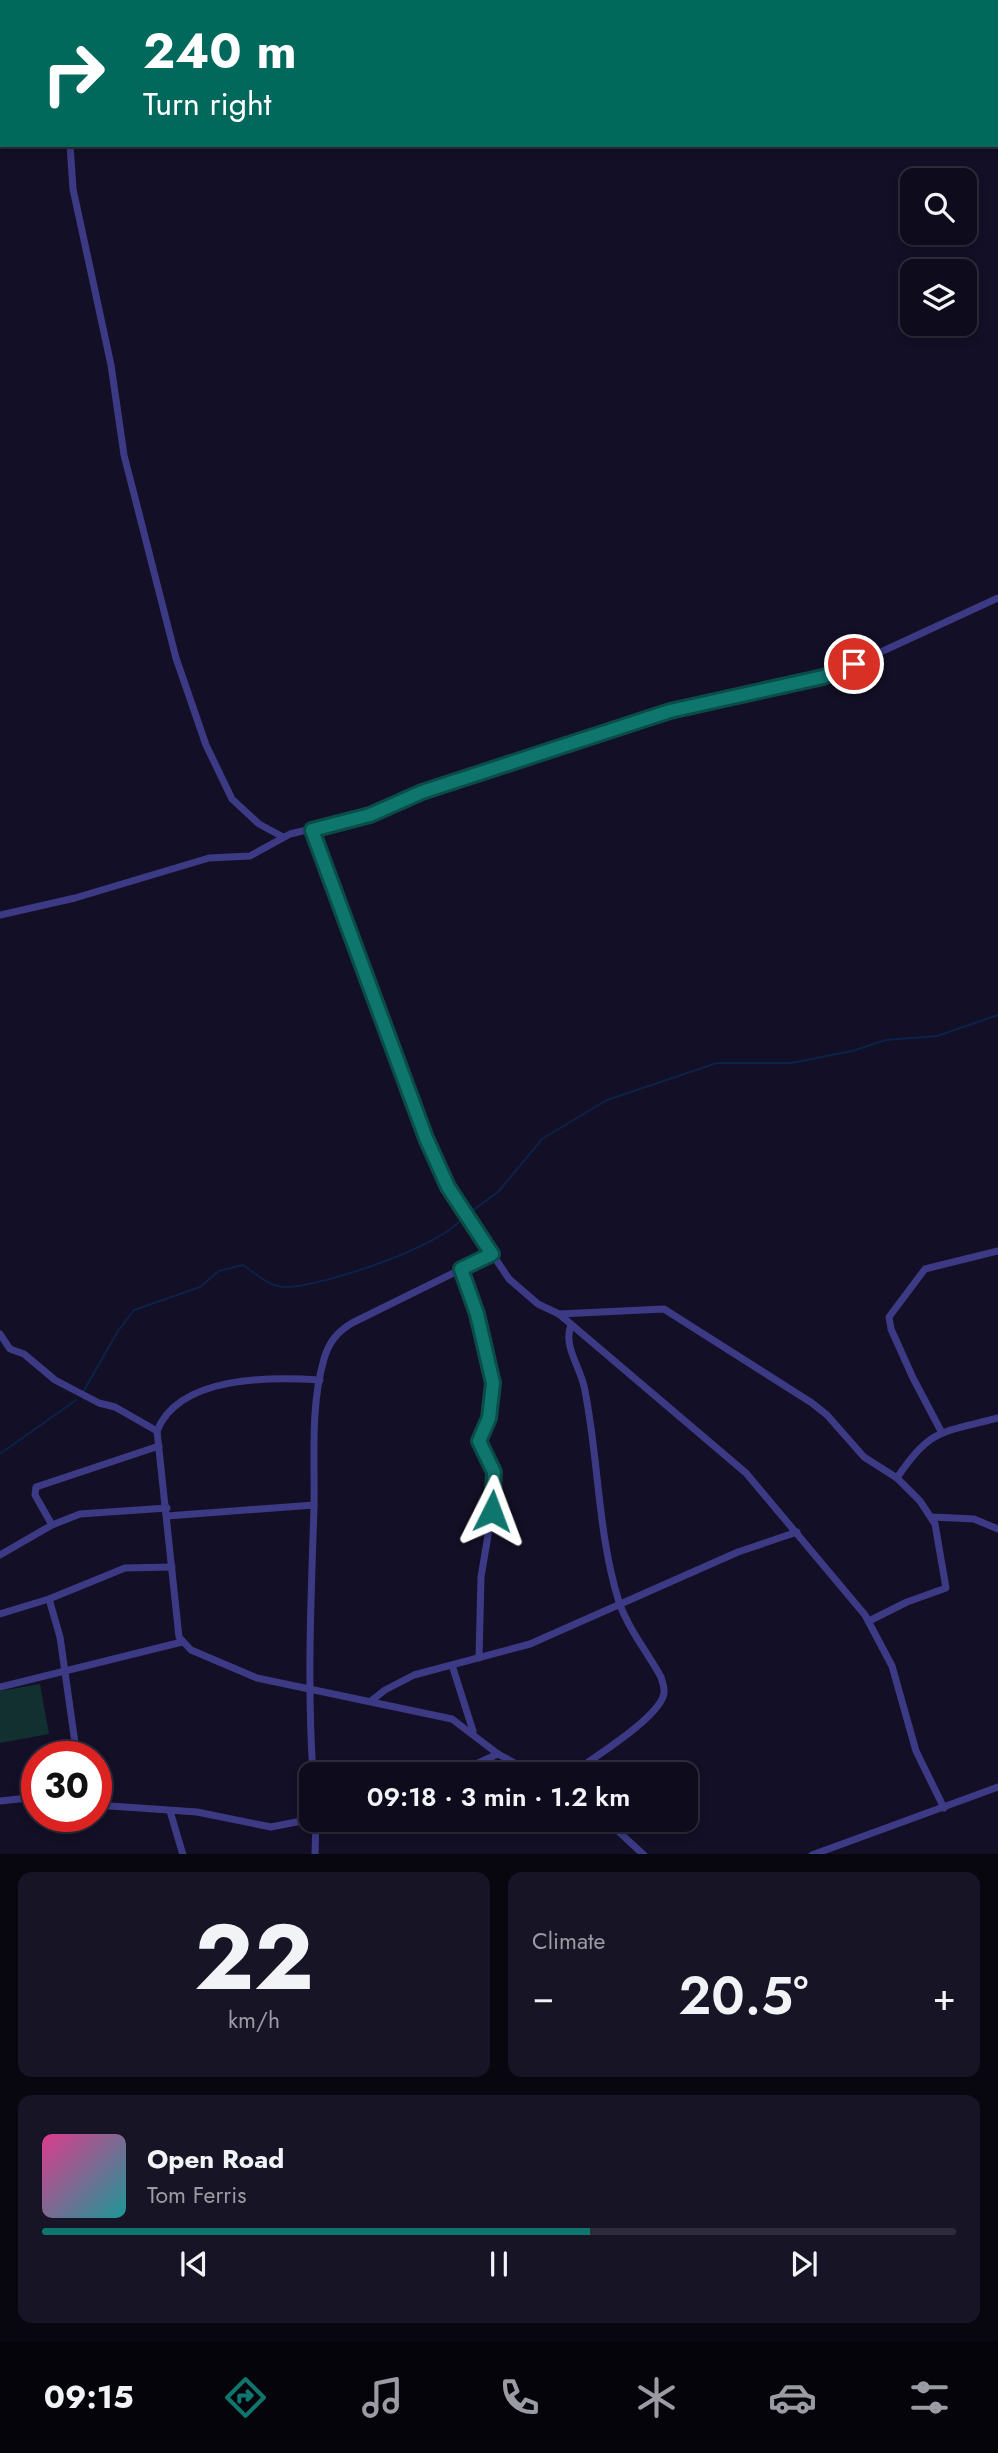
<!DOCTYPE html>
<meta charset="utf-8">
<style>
body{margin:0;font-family:Jost,sans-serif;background:#171425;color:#f1f3f6;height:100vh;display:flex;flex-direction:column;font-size:26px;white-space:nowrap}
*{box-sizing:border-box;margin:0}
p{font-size:23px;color:#9b9ba3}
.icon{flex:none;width:38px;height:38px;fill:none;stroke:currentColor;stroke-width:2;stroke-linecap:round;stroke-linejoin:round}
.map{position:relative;height:1854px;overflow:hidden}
.side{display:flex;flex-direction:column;gap:18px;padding:18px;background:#08060f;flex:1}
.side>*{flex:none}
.guide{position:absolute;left:0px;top:0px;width:999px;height:147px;box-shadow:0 4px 10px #0003,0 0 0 2px #2e2b3b;background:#00695c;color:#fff;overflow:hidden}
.tools{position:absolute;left:900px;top:168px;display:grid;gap:14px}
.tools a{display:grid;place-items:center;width:77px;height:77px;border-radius:14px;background:#0e0b1c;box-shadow:0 4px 10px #0003,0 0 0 2px #2e2b3b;font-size:35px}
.speed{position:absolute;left:21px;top:1741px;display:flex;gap:14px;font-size:35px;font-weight:700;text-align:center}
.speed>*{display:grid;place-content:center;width:91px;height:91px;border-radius:50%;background:#0e0b1c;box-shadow:0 4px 10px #0003,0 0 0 2px #2e2b3b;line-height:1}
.speed .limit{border:10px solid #d22;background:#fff;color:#111}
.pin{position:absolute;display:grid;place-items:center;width:60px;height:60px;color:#fff;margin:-30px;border:4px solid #fff;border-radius:50%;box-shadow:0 2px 7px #0007}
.me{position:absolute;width:77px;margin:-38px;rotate:3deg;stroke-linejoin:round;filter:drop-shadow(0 0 5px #0008)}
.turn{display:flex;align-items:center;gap:24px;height:147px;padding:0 28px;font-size:32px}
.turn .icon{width:91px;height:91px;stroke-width:2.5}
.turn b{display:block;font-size:49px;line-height:60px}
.big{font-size:52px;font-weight:600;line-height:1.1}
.side .tile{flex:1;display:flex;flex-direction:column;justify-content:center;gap:10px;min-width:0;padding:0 24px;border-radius:14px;background:#171425}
.side .dial{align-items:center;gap:0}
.dial b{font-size:91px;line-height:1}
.song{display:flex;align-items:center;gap:21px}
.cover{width:84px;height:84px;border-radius:10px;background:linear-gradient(135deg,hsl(330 70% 55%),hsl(180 70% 35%))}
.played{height:7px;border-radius:4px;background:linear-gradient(90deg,#0f766e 60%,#2e2b3b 60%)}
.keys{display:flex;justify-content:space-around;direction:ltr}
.heat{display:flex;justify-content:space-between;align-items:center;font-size:38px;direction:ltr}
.side .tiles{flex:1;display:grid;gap:18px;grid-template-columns:1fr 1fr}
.tile:last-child{grid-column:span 2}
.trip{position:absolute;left:299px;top:1762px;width:399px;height:70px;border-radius:14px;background:#0e0b1c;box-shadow:0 4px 10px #0003,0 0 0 2px #2e2b3b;font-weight:600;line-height:70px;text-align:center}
.tabs{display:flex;height:112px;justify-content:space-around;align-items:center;background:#06040b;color:#9b9ba3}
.tabs .icon{width:49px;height:49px}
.tabs .active{color:#0f766e}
.tabs b{font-size:32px;color:#f1f3f6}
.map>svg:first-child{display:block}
.green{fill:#12302f}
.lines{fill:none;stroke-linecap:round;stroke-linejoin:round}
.stream{stroke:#0c2248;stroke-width:2}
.street{stroke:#3d3a85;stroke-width:7}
.route-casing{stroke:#0a4d48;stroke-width:18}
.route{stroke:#0f766e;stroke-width:12}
</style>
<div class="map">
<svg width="998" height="1855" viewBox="0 0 998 1855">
<rect width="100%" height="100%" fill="#130f26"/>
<polygon class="green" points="40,1684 49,1734 0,1743 0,1691"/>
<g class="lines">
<g class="stream">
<polyline points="472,1211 498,1192 542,1139 607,1100 717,1063 791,1063 852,1051 886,1040 937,1036 998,1015"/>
<path d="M83,1392l35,-61 16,-21 66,-23 19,-16 24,-6c13,9 26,22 43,22 35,0 157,-41 176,-69"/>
<polyline points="0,1454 76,1400"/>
</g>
<g class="street">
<polyline points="36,0 36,2"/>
<polyline points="70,145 73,189 111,365 124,455 176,658 206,745 232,799 259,824 283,837"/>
<polyline points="312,830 426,1138 448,1187 509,1279 538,1304 559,1314 664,1309 812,1403 827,1415 864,1457 897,1478 920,1501 935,1524 946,1588 907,1602 869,1621"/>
<polyline points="0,915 75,898 209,858 250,856 290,834 370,815 422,792 670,711 831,675 998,598"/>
<polyline points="461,1269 477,1314 493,1383 487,1425 479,1441 491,1464 495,1480 494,1500 481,1577 479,1658"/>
<polyline points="559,1314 746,1473 865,1615 892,1666 916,1751 944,1808"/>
<polyline points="0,1334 10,1349 24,1354 55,1380 99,1403 115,1407 157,1431"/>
<path d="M320,1380c-49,-3 -141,-5 -163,51l22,206 12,13 66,28 195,41 46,35 37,20"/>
<polyline points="942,1433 913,1378 891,1329 889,1317 925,1269 998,1251"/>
<path d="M897,1478c34,-51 45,-45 101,-60"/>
<polyline points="167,1516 314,1505"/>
<polyline points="932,1517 974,1519 998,1529"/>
<polyline points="52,1525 35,1495 36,1487 159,1446"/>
<polyline points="0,1555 52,1525 80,1514 167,1508"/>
<polyline points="49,1599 60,1637 77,1757"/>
<polyline points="0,1614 49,1599 125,1568 172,1567"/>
<polyline points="452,1665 473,1731"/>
<polyline points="0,1687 182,1642"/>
<polyline points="371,1701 385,1690 414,1675 530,1644 738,1552 797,1532"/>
<path d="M313,1774c-6,-88 -2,-177 1,-266 1,-49 -4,-101 10,-149 5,-17 13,-27 28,-36l140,-69"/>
<polyline points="454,1774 498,1754"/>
<path d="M571,1774c20,-15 90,-57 93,-81 1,-6 -2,-11 -3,-16 -14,-25 -33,-49 -42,-75 -22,-70 -20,-145 -35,-216 -5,-21 -21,-41 -13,-61"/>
<polyline points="0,1801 37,1797"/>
<polyline points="96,1805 197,1812 271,1827 312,1819"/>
<polyline points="170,1811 183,1855"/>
<polyline points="606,1820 644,1855"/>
<polyline points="315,1855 316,1820"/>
<polyline points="812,1855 998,1787"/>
</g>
</g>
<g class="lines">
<defs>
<polyline id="route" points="492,1511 494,1472 479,1441 489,1418 493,1383 477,1314 461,1269 492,1254 448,1187 426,1138 312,830 370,815 422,792 670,711 823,677 854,664"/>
</defs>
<use href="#route" class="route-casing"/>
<use href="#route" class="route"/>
</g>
</svg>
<div class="tools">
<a><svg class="icon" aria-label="search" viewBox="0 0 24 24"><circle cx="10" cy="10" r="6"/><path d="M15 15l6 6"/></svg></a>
<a><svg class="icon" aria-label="layers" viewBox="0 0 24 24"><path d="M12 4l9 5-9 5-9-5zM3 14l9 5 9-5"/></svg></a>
</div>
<div class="speed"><div class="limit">30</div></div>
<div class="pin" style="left:854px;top:664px;background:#d93025"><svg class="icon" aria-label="arrive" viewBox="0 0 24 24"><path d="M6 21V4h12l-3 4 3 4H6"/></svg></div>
<svg class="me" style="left:492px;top:1511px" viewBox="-20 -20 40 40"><path d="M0-17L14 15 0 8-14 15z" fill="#0f766e" stroke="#fff" stroke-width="4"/></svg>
<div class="trip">09:18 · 3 min · 1.2 km</div>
<div class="guide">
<div class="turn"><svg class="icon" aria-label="right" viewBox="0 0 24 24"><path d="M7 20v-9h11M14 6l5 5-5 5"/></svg><div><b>240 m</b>Turn right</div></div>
</div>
</div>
<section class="side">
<div class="tiles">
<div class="tile dial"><b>22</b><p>km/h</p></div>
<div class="tile"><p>Climate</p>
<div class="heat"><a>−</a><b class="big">20.5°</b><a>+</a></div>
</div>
<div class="tile">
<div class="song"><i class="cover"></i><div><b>Open Road</b><p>Tom Ferris</p></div></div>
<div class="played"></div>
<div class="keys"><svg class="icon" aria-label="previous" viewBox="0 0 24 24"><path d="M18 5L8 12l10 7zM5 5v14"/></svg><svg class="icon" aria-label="pause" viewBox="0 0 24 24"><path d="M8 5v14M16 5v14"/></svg><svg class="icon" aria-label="next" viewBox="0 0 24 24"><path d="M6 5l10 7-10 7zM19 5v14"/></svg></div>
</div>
</div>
</section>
<nav class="tabs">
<b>09:15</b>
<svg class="icon active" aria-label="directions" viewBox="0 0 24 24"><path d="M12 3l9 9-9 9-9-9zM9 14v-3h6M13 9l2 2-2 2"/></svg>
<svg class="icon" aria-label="music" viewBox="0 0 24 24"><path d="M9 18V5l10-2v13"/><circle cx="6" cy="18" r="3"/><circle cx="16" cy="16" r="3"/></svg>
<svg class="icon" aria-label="phone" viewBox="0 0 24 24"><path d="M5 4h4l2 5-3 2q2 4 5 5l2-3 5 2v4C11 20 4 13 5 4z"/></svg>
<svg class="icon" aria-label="climate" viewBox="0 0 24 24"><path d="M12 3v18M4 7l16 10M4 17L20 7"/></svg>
<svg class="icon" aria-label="car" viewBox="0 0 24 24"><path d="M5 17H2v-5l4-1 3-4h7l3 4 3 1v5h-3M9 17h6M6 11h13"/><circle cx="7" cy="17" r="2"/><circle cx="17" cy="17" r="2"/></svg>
<svg class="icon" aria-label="filters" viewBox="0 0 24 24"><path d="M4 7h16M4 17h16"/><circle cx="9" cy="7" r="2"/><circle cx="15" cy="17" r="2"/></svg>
</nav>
